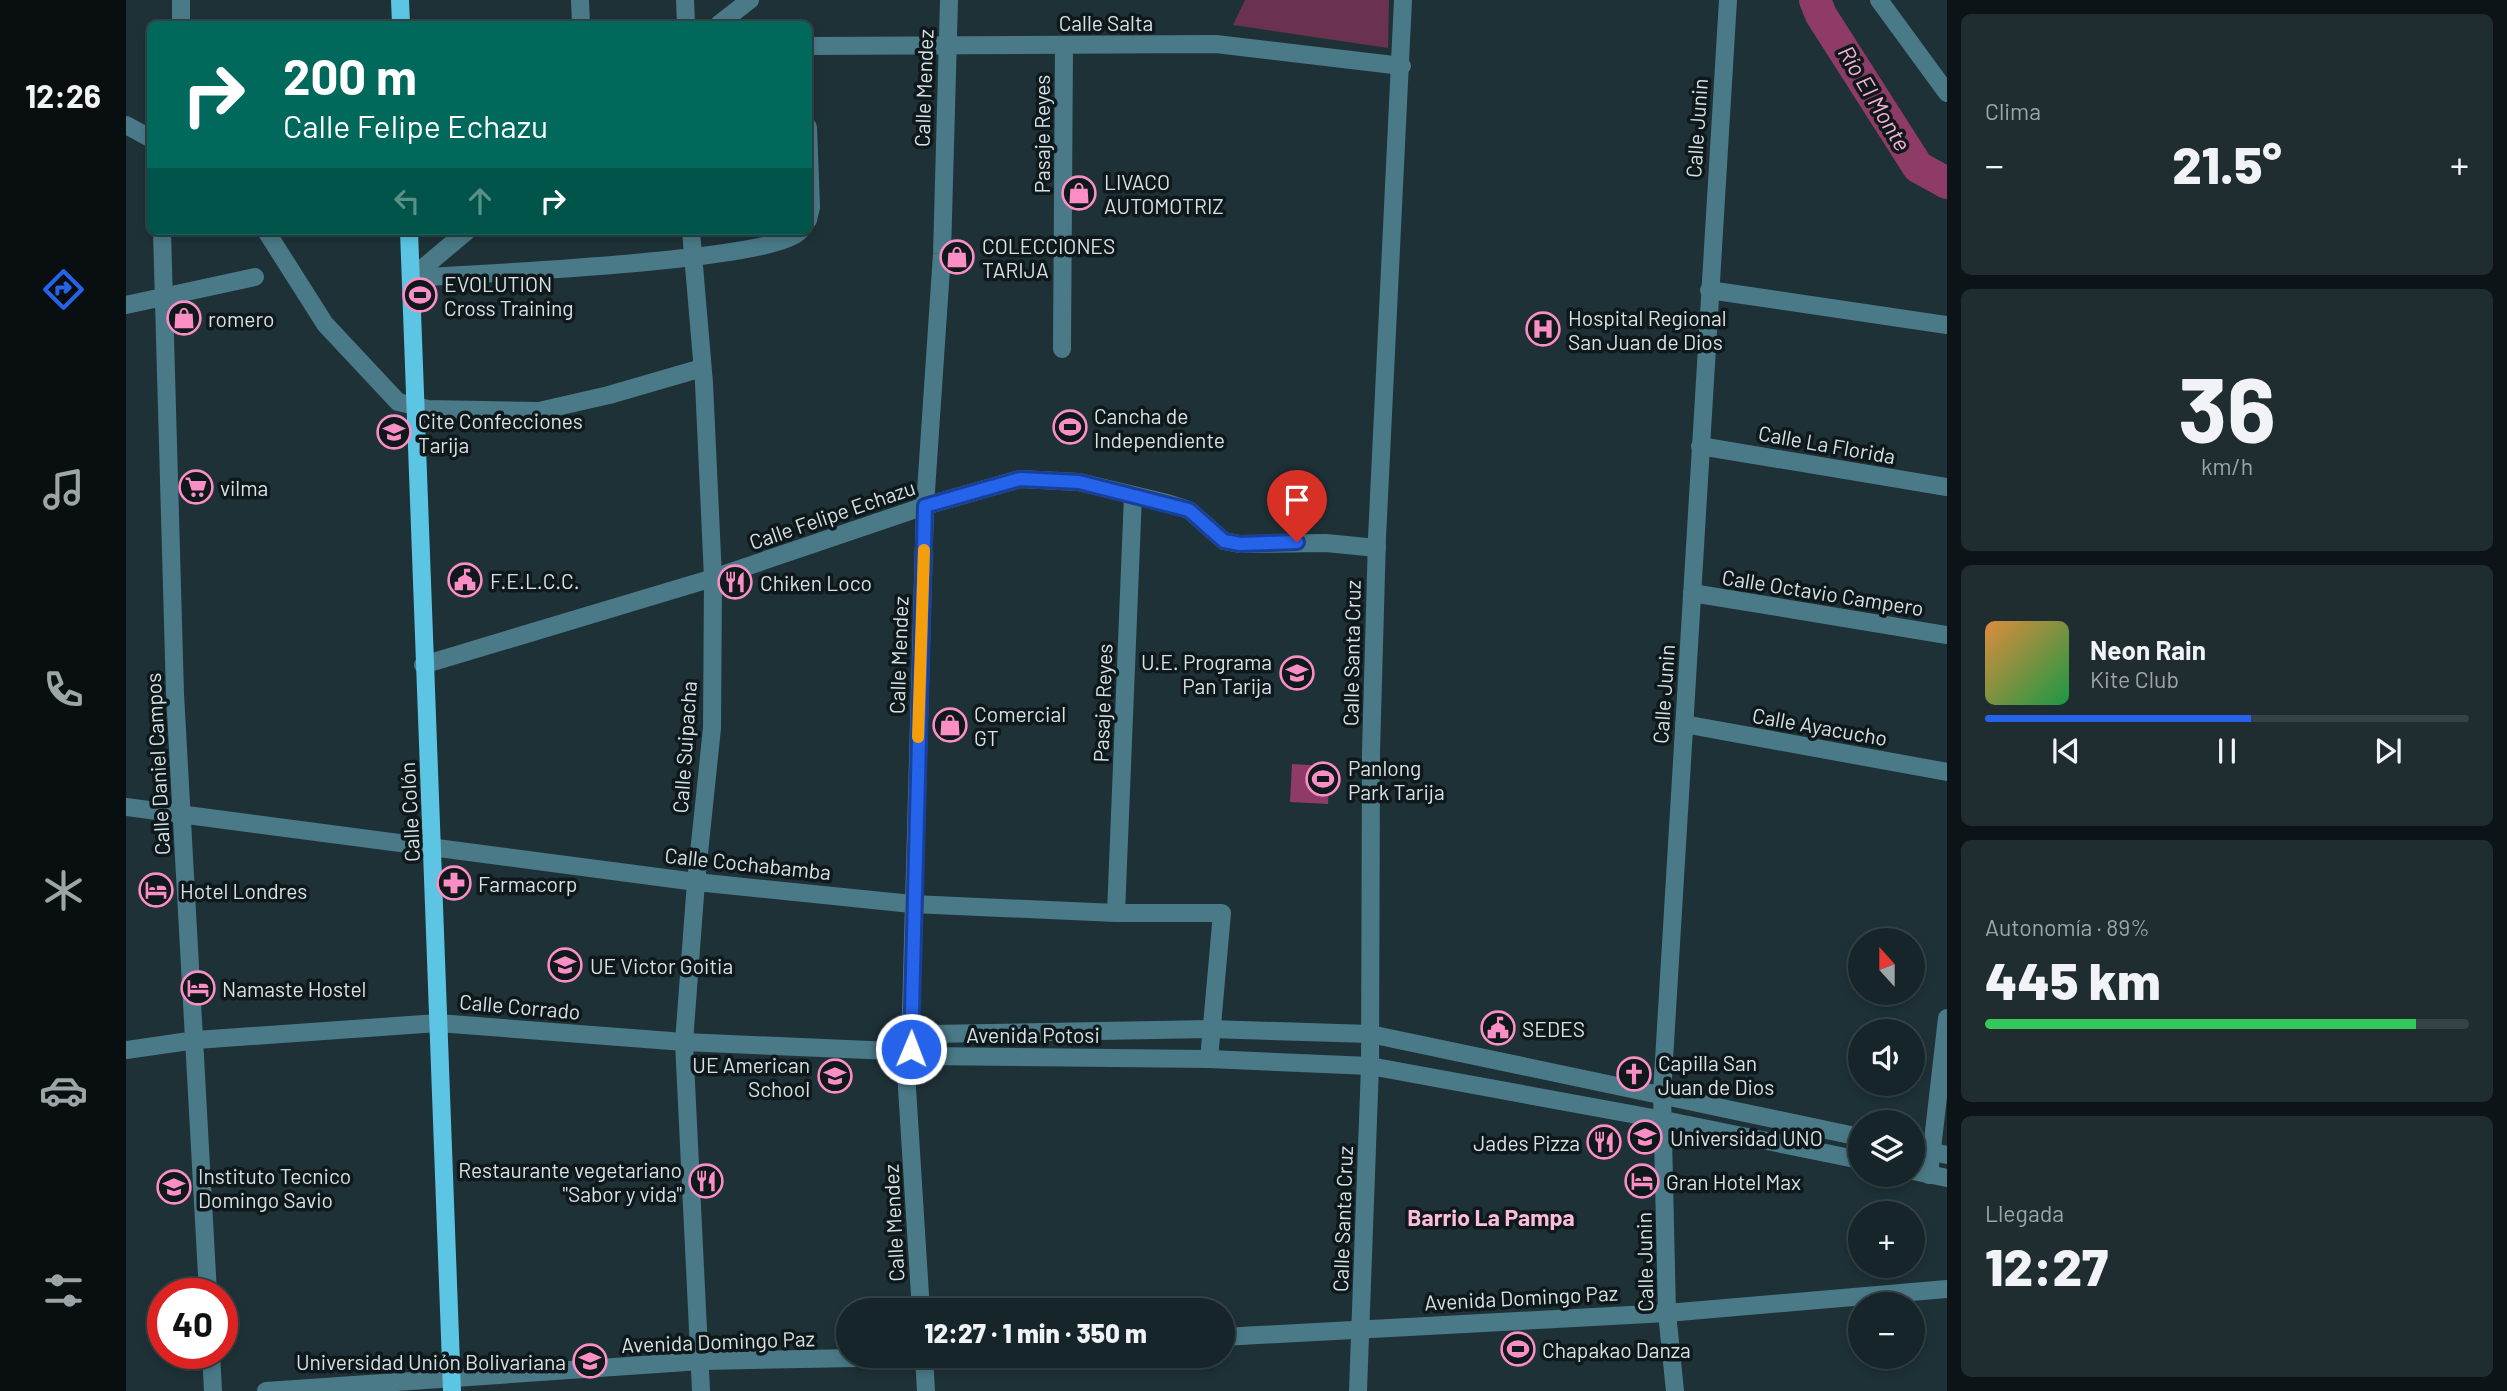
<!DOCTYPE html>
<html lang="es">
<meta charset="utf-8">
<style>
body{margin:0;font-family:Barlow,sans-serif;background:#1f2d31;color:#f1f3f6;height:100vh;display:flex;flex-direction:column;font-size:26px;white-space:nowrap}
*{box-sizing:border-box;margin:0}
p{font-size:23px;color:#9ea5a8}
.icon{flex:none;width:38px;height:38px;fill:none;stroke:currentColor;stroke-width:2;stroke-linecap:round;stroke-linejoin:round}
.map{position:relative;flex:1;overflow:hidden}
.side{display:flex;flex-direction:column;gap:14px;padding:14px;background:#0c1417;width:560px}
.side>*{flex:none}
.hud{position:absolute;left:21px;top:21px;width:665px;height:214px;border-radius:10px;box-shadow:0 4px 10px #0003,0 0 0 2px #354246;background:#00695c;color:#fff;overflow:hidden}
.needle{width:46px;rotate:339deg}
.tools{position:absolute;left:1722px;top:928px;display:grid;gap:14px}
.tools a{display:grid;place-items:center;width:77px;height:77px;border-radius:50%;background:#162529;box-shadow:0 4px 10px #0003,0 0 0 2px #354246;font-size:35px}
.speed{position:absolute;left:21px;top:1278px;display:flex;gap:14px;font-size:35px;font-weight:700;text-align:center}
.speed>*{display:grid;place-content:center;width:91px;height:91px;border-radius:50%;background:#162529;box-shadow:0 4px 10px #0003,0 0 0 2px #354246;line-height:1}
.speed .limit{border:10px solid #d22;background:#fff;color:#111}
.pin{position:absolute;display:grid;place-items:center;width:60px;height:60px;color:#fff;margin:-72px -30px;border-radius:50% 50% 50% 0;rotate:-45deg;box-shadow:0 0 7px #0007}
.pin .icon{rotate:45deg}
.me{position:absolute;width:77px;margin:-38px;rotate:1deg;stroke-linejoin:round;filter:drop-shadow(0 0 5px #0008)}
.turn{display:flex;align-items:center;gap:24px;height:147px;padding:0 21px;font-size:32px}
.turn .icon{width:91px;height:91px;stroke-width:2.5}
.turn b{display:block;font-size:49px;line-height:60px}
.lanes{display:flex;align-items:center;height:66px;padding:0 21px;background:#0003;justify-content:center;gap:35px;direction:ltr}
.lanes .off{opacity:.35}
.big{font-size:52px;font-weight:800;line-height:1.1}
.side .widget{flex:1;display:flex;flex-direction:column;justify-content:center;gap:10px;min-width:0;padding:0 24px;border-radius:10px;background:#1f2d31}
.side .dial{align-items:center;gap:0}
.dial b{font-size:91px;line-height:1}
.song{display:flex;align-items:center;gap:21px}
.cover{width:84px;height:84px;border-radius:10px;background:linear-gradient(135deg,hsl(30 70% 55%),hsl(140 70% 35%))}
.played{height:7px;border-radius:4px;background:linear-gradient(90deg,#2563eb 55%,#354246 55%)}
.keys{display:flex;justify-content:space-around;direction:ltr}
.heat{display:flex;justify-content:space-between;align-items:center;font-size:38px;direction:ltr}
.charge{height:10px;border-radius:5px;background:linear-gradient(90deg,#34c759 89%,#354246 0)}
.trip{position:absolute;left:710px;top:1298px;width:399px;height:70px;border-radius:35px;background:#162529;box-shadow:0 4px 10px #0003,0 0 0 2px #354246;font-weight:800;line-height:70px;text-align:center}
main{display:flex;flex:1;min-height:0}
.dock{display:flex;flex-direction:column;width:126px;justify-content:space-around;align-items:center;background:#090f10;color:#9ea5a8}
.dock .icon{width:49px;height:49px}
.dock .current{color:#2563eb}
.dock b{font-size:32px;color:#f1f3f6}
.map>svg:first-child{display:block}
.green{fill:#6b3250}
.water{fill:#8e3b68}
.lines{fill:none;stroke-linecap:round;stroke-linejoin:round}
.river{stroke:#8e3b68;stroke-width:32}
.minor{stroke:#4a7a88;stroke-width:18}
.major{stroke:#5bc5e3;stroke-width:18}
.route-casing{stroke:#184099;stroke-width:18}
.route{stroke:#2563eb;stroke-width:12}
.slow{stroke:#f59e0b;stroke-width:12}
.labels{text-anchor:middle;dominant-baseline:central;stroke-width:7;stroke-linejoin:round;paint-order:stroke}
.street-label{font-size:21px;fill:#d6e2e6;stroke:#0f181a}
.poi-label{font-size:21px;fill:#d6e2e6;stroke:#0f181a;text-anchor:start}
.water-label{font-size:23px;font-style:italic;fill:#f9b2d3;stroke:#0f181a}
.neighbourhood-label{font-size:23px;font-weight:bold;fill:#fbbdda;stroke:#0f181a}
</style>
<main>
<nav class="dock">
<b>12:26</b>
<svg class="icon current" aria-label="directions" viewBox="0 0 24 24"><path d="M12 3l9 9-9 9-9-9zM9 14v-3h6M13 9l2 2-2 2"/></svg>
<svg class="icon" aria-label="music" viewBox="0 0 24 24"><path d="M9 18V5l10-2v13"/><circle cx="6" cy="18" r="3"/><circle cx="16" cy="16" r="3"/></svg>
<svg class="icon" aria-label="phone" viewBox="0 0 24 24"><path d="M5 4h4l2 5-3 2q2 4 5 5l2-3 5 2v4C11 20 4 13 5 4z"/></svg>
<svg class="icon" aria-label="climate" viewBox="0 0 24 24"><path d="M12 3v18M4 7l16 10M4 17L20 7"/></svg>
<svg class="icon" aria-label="car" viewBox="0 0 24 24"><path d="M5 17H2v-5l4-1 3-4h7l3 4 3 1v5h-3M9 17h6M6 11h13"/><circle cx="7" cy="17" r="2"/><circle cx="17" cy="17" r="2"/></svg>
<svg class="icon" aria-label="filters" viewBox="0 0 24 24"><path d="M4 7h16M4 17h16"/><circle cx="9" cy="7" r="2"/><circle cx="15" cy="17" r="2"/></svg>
</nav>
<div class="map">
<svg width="1821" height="1391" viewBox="0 0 1821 1391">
<rect width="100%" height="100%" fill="#1e3137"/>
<polygon class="green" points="1119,0 1263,0 1262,48 1107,25"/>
<polygon class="water" points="1166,764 1204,766 1202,804 1164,802"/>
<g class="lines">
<polyline class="river" points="1689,0 1695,15 1792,167 1821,183"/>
<g class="minor">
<polyline points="55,0 55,24"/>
<polyline points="454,0 455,24"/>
<polyline points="559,0 560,24"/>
<polyline points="1753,0 1821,93"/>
<polyline points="593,24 624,0"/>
<polyline points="682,46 1090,44 1276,66"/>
<polyline points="0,125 24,138"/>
<polyline points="682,127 685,207 682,220"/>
<polyline points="36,231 49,694 82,1293"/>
<polyline points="140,231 199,324 272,402 302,409 413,411 483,395 576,368"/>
<polyline points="565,231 578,383 587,578 586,728 570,882 558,1042 575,1391"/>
<path d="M285,278c58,-4 363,-16 389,-47"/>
<polyline points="285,278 341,231"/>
<polyline points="1583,290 1821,325"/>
<polyline points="0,305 129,277"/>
<polyline points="936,349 938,45"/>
<polyline points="1574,446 1821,487"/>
<polyline points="1566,593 1821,635"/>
<polyline points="297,665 587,578 799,506 894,479 953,482 1041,503 1063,510 1098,541 1114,544 1200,543 1251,548"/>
<polyline points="1558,724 1821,772"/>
<polyline points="0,807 570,882 786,904 990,913 1096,913 1083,1059"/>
<polyline points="990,913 1007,495"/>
<polyline points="784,1049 797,1056 1083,1059 1244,1066 1538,1120 1734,1160"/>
<polyline points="0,1050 70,1040 312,1023 558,1042 766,1051 784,1049 805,1034 1084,1029 1244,1034 1734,1137"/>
<polyline points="1787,1148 1821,1155"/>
<polyline points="1787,1171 1821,1178"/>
<polyline points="1803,1175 1821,1018"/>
<polyline points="795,1311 780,1072 784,1049 799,506 816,254 823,0"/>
<polyline points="1097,1337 1541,1313 1821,1289"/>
<polyline points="85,1353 87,1391"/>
<polyline points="798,1356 800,1391"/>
<polyline points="140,1391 575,1361 837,1356"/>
<polyline points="1232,1391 1244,1066 1245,752 1251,538 1277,0"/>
<polyline points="1549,1391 1541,1313 1536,1093 1602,0"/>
</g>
<g class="major">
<polyline points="274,0 275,24"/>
<polyline points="283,231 326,1391"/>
</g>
</g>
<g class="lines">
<defs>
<polyline id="route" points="785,1049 799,506 894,479 953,482 1063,510 1098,541 1114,544 1171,542"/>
</defs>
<use href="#route" class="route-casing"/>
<use href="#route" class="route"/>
<polyline class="slow" points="792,737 798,550"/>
</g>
<defs>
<symbol id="shop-ring" viewBox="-11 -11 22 22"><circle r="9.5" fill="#0f181a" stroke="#fb8fc5" stroke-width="1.5"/><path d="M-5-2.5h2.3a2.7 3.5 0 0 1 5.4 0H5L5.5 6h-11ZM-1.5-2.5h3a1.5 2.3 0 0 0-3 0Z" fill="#fb8fc5"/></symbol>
<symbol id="stadium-ring" viewBox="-11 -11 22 22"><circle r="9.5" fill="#0f181a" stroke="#fb8fc5" stroke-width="1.5"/><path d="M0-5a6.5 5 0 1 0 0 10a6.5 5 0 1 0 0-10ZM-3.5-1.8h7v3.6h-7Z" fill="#fb8fc5"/></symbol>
<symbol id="hospital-ring" viewBox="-11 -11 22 22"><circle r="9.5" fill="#0f181a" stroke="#fb8fc5" stroke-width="1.5"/><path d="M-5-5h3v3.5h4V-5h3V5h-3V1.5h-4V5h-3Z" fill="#fb8fc5"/></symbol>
<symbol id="school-ring" viewBox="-11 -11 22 22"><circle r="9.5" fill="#0f181a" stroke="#fb8fc5" stroke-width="1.5"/><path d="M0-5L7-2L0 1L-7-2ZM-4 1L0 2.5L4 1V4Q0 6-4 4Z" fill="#fb8fc5"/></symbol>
<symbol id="supermarket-ring" viewBox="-11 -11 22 22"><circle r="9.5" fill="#0f181a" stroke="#fb8fc5" stroke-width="1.5"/><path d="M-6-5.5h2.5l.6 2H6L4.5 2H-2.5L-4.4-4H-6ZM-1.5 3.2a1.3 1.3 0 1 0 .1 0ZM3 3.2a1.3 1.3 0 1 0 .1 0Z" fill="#fb8fc5"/></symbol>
<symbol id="civic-ring" viewBox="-11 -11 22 22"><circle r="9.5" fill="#0f181a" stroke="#fb8fc5" stroke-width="1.5"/><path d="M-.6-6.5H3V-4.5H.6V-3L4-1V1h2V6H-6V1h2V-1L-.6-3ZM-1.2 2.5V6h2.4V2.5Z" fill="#fb8fc5"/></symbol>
<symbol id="restaurant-ring" viewBox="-11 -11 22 22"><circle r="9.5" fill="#0f181a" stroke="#fb8fc5" stroke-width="1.5"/><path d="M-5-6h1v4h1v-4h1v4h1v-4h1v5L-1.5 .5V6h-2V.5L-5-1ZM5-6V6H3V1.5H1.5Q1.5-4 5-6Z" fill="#fb8fc5"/></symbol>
<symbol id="pharmacy-ring" viewBox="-11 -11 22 22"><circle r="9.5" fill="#0f181a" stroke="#fb8fc5" stroke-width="1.5"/><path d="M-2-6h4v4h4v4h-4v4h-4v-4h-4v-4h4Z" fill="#fb8fc5"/></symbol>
<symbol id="hotel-ring" viewBox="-11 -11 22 22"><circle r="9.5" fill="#0f181a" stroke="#fb8fc5" stroke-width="1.5"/><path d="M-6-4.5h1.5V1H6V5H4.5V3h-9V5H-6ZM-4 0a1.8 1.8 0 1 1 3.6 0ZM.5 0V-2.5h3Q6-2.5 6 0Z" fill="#fb8fc5"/></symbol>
<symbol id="church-ring" viewBox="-11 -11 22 22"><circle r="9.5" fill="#0f181a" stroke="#fb8fc5" stroke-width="1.5"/><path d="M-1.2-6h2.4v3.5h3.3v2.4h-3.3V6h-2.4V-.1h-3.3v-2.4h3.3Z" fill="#fb8fc5"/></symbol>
<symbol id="university-ring" viewBox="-11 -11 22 22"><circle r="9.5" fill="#0f181a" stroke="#fb8fc5" stroke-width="1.5"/><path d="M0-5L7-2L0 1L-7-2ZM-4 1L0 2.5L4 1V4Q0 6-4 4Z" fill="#fb8fc5"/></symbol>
</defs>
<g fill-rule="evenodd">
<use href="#shop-ring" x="934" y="174" width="38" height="38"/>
<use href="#shop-ring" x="812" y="238" width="38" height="38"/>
<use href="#stadium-ring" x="275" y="276" width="38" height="38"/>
<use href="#shop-ring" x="39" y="299" width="38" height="38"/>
<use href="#hospital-ring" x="1398" y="310" width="38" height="38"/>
<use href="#stadium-ring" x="925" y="408" width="38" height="38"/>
<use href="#school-ring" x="249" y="413" width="38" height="38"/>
<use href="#supermarket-ring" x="51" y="468" width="38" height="38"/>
<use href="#civic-ring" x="320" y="561" width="38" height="38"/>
<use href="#restaurant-ring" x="590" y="563" width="38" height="38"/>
<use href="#school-ring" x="1152" y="654" width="38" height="38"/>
<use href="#shop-ring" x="805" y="706" width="38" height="38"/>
<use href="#stadium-ring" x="1178" y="760" width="38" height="38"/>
<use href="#pharmacy-ring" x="309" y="864" width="38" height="38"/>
<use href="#hotel-ring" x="11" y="871" width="38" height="38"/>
<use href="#school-ring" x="420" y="946" width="38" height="38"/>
<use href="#hotel-ring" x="53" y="969" width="38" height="38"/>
<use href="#civic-ring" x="1353" y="1009" width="38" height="38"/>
<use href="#church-ring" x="1489" y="1055" width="38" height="38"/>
<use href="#school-ring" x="690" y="1057" width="38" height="38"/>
<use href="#university-ring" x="1500" y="1118" width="38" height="38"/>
<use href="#restaurant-ring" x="1459" y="1123" width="38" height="38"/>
<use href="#restaurant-ring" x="561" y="1162" width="38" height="38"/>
<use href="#hotel-ring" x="1497" y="1162" width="38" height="38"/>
<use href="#school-ring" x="29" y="1168" width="38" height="38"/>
<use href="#stadium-ring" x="1373" y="1330" width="38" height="38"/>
<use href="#university-ring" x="445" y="1342" width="38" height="38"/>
</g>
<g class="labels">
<g class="street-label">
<text x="980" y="22">Calle Salta</text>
<text transform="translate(797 88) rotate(-88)">Calle Mendez</text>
<text transform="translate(1570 128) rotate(-86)">Calle Junin</text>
<text transform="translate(915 134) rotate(-90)">Pasaje Reyes</text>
<text transform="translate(1701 444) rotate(10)">Calle La Florida</text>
<text transform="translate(706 514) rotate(-19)">Calle Felipe Echazu</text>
<text transform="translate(1697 592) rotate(9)">Calle Octavio Campero</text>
<text transform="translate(1225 653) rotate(-89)">Calle Santa Cruz</text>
<text transform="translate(772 655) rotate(-88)">Calle Mendez</text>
<text transform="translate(1537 694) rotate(-86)">Calle Junin</text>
<text transform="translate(976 703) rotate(-88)">Pasaje Reyes</text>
<text transform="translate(1694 726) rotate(10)">Calle Ayacucho</text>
<text transform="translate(558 747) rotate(-86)">Calle Suipacha</text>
<text transform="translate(31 764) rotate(-93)">Calle Daniel Campos</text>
<text transform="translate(283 812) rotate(-93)">Calle Colón</text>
<text transform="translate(622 863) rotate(6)">Calle Cochabamba</text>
<text transform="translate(394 1006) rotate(5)">Calle Corrado</text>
<text x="907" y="1034">Avenida Potosi</text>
<text transform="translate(1216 1219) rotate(-88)">Calle Santa Cruz</text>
<text transform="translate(767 1223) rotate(-93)">Calle Mendez</text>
<text transform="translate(1518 1262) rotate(-91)">Calle Junin</text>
<text transform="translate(1395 1297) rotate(-3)">Avenida Domingo Paz</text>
<text transform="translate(592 1341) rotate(-2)">Avenida Domingo Paz</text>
</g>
<g class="poi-label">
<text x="978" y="181">LIVACO<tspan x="978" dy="24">AUTOMOTRIZ</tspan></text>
<text x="856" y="245">COLECCIONES<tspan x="856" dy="24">TARIJA</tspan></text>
<text x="318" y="283">EVOLUTION<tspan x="318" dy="24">Cross Training</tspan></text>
<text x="1442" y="317">Hospital Regional<tspan x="1442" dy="24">San Juan de Dios</tspan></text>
<text x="82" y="318">romero</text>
<text x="968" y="415">Cancha de<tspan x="968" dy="24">Independiente</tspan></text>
<text x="292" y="420">Cite Confecciones<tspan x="292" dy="24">Tarija</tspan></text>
<text x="94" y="487">vilma</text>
<text x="364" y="580">F.E.L.C.C.</text>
<text x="634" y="582">Chiken Loco</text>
<text x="1146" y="661" text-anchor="end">U.E. Programa<tspan x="1146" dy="24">Pan Tarija</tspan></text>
<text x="848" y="713">Comercial<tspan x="848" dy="24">GT</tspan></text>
<text x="1222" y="767">Panlong<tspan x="1222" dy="24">Park Tarija</tspan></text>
<text x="352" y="883">Farmacorp</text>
<text x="54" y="890">Hotel Londres</text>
<text x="464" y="965">UE Victor Goitia</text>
<text x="96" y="988">Namaste Hostel</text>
<text x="1396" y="1028">SEDES</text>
<text x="1532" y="1062">Capilla San<tspan x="1532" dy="24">Juan de Dios</tspan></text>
<text x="684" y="1064" text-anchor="end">UE American<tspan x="684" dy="24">School</tspan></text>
<text x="1544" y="1137">Universidad UNO</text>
<text x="1454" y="1142" text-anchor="end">Jades Pizza</text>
<text x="556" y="1169" text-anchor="end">Restaurante vegetariano<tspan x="556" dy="24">"Sabor y vida"</tspan></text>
<text x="72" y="1175">Instituto Tecnico<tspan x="72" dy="24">Domingo Savio</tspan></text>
<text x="1540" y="1181">Gran Hotel Max</text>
<text x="1416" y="1349">Chapakao Danza</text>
<text x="440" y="1361" text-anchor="end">Universidad Unión Bolivariana</text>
</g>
<g class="water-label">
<text transform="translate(1749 98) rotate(59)">Río El Monte</text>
</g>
<g class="neighbourhood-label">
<text x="1365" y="1217">Barrio La Pampa</text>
</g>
</g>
</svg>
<div class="tools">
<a><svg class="needle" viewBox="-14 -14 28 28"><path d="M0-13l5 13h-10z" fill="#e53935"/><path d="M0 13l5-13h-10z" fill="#9ea5a8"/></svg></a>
<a><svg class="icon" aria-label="sound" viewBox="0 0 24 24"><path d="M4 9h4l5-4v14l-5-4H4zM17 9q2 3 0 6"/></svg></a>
<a><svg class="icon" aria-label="layers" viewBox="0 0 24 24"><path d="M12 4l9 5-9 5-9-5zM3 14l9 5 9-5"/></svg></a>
<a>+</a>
<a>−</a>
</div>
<div class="speed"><div class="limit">40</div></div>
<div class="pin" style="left:1171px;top:542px;background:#d93025"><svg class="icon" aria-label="arrive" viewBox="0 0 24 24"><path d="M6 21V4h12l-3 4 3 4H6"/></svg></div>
<svg class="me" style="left:785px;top:1049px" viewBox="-20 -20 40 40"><circle r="17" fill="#2563eb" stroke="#fff" stroke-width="3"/><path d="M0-11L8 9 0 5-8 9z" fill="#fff"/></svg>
<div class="trip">12:27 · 1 min · 350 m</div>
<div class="hud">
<div class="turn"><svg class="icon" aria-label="right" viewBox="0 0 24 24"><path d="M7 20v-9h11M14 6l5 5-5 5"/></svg><div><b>200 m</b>Calle Felipe Echazu</div></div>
<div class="lanes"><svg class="icon off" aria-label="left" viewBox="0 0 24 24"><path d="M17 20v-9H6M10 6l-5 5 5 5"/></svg><svg class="icon off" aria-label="ahead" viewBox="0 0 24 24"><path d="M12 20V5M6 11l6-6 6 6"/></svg><svg class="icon" aria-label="right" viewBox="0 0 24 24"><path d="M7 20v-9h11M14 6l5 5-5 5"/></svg></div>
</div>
</div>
<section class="side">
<div class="widget"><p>Clima</p>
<div class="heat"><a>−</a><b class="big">21.5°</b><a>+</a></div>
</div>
<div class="widget dial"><b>36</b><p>km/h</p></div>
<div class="widget">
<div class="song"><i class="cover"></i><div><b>Neon Rain</b><p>Kite Club</p></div></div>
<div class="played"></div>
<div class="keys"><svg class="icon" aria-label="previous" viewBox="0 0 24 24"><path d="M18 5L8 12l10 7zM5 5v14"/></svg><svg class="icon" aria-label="pause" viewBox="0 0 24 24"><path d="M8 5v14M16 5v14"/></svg><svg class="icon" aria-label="next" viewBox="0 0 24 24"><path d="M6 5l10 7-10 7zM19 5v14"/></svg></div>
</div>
<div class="widget"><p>Autonomía · 89%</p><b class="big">445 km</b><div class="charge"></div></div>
<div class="widget"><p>Llegada</p><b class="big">12:27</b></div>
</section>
</main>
